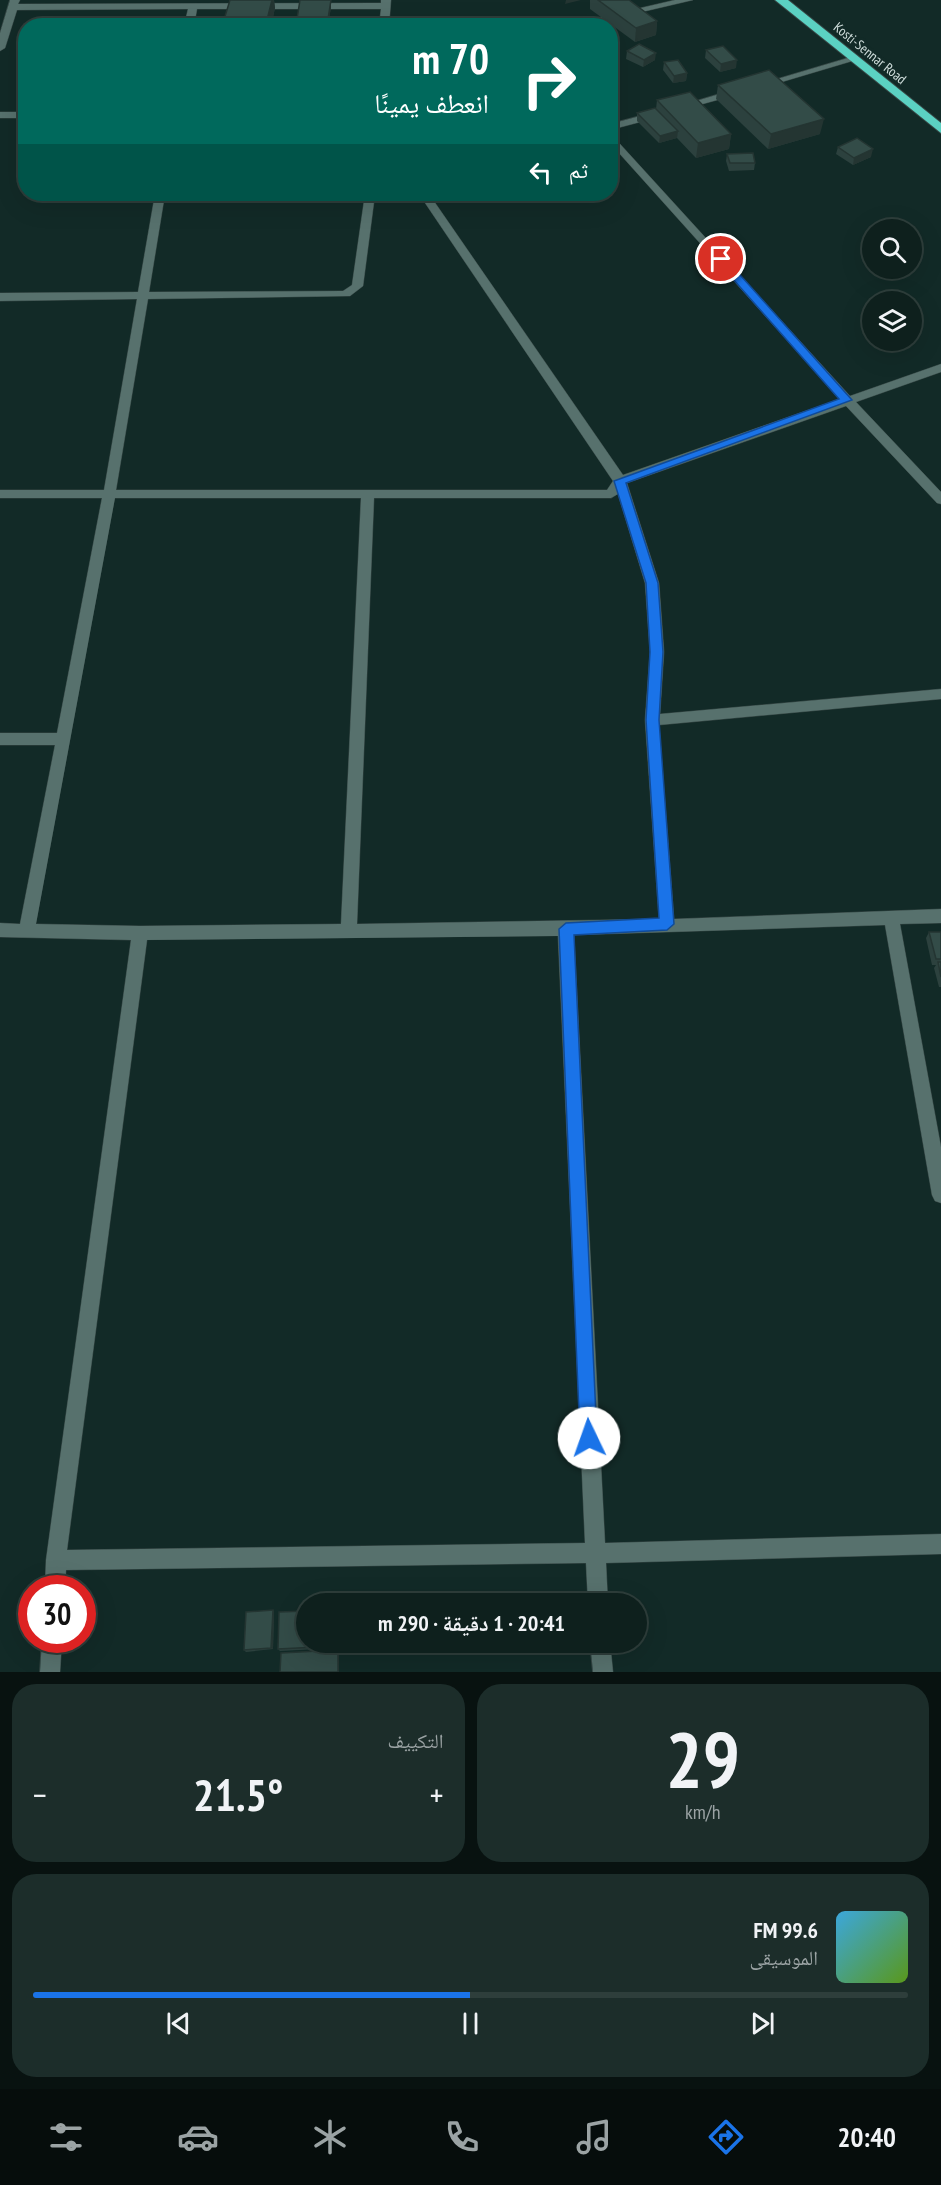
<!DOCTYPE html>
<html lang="ar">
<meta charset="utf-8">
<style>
body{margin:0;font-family:"PT Sans Narrow","Noto Naskh Arabic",sans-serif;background:#1c2d2a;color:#f1f3f6;direction:rtl;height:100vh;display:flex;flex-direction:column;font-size:22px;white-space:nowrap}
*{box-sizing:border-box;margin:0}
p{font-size:20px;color:#9ba3a4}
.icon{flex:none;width:33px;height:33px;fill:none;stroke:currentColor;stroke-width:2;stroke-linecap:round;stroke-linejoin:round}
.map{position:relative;height:1672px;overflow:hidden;direction:ltr}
.details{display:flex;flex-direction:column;gap:12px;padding:12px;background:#081210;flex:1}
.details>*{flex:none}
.hud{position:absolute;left:18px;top:18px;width:600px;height:183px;border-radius:24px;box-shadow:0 6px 24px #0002,0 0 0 2px #2e3e3b;direction:rtl;background:#00695c;color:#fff;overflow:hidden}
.controls{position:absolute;left:862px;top:219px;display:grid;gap:12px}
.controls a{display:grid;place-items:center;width:60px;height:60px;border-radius:50%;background:#0e201d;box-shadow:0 6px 24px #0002,0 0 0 2px #2e3e3b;font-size:30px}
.speed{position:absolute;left:18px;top:1575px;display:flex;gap:12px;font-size:30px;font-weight:700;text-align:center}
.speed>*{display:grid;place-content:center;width:78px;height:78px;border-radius:50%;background:#0e201d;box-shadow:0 6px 24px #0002,0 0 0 2px #2e3e3b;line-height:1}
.speed .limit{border:9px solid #d22;background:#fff;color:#111}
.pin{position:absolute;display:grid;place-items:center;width:51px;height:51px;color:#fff;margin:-26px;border:3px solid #fff;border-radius:50%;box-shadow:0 2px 6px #0007}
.me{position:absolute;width:66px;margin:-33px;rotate:357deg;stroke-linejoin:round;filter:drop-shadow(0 0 4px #0008)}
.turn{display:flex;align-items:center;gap:21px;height:126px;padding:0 30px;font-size:27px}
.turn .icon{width:78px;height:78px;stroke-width:2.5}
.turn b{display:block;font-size:42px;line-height:51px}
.then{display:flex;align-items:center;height:57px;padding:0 30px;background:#0003;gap:12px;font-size:22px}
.big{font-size:45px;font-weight:700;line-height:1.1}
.details .tile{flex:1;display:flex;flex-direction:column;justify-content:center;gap:9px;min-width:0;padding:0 21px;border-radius:24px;background:#1c2d2a}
.details .dial{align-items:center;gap:0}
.dial b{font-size:78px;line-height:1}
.song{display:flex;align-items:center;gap:18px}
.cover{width:72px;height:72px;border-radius:9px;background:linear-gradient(135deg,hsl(200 70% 55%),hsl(90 70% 35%))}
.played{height:6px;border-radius:3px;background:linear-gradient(90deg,#1a73e8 50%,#2e3e3b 50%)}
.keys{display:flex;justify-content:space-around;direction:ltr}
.heat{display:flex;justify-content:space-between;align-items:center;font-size:33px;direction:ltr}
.details .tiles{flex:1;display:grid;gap:12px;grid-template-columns:1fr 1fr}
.tile:last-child{grid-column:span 2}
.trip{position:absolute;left:296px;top:1593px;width:351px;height:60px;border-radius:30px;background:#0e201d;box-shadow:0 6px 24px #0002,0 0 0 2px #2e3e3b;font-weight:700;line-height:60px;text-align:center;direction:rtl}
.tabs{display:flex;height:96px;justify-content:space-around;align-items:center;background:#060d0c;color:#9ba3a4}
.tabs .icon{width:42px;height:42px}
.tabs .active{color:#1a73e8}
.tabs b{font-size:27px;color:#f1f3f6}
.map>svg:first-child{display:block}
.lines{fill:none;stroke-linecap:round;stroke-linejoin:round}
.minor-casing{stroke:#364745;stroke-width:1}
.highway-casing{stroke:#364745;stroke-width:2}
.minor{fill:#57716d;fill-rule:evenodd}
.highway{fill:#5bd1c2;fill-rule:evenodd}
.wall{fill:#2c413e}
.shaded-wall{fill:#243532}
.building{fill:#334c48;stroke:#243532;stroke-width:1.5}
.route{fill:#1a73e8;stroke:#114b97;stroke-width:1.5}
.labels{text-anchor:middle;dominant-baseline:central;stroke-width:6;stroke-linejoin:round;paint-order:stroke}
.far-street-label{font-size:14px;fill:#cedcda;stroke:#122a27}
</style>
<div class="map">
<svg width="941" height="1672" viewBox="0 0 941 1672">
<rect width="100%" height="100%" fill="#122a27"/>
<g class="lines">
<defs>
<g id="minor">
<polygon points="10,0 20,0 18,4 381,3 381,0 391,0 389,26 379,26 381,9 197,9 194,26 184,26 188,9 17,10 5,48 0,51 0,33"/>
<polygon points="675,0 693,0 582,26 563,26"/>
<polygon points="851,57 859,59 765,87 757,85"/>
<polygon points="736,89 741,92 739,94 681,110 676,107"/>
<rect x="0" y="112" width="26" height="6"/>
<polygon points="655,112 660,115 659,117 610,130 610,124"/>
<path d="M610,133l240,263 91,-32v8l-85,30 85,90v12l-4,-1 -91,-97 -219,77 32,100 5,69 -4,62 281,-25v10l-282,26 15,194 267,-10v14l-41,1 41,223v56l-6,-2 -3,-6 -47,-270 -311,10 31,608 336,-9v20l-335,9 2,41h-20l-2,-41 -520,7 -1,18h-20l1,-28 85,-620 -131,-3v-14l20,1 35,-179h-55v-12h57l45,-235h-102v-8h104l33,-191 -137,2v-8l138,-1 17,-98h10l-16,98 194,-1 9,-6 13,-91h30l-21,8 -11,84 -13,10 -202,3 -32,191h491l6,-9 -194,-287h10l194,281 217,-76 -230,-256zM618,494l27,89 5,69 -5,68 14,199 -302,5 17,-426h237zM115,498h246l-20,426 -201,2 -104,-2zM558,936l27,607 -518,7 80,-610z"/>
<polygon points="42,1640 62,1640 60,1672 40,1672"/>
<polygon points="590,1642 610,1642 613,1672 593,1672"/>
</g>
<polygon id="highway" points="775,0 788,0 941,123 941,133"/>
</defs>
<use href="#minor" class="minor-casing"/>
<use href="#highway" class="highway-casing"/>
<use href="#minor" class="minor"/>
<use href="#highway" class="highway"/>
</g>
<g class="wall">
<polygon points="230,0 274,0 275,8 271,26 224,26 223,23"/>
<polygon points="590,0 629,0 657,21 656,35 635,42 590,9"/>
<polygon points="331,7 328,26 297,26 297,19"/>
<polygon points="706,50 736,68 720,72 705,58"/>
<polygon points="627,51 655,60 643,67 626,59"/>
<polygon points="664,62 687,73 686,81 673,83 663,70"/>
<polygon points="718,85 820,134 768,149 716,99"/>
<polygon points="657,100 731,134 729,149 696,158 677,138 659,143 637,121 637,113 656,109"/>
<polygon points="838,147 871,157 853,165 836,154"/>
<polygon points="727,154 755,163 754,170 729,171 726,161"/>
<polygon points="929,932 941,932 941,987 939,987 934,968 936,965 932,965 926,938"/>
<polygon points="273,1610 274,1612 273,1649 246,1652 244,1650"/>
<polygon points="338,1642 338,1648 280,1651 278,1649"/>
</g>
<g class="shaded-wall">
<polygon points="272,0 274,0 275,8 271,26 266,26"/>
<polygon points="331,0 331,7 328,26 328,19"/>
<polygon points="566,0 581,0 565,4"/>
<polygon points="657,21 656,35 635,42 636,28"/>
<polygon points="656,53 655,60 643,67 644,60"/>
<polygon points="737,60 736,68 720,72 721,64"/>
<polygon points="687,73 686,81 673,83 674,76"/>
<polygon points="824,119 820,134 768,149 771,134"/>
<polygon points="678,131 677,138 659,143 660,136"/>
<polygon points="731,134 729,149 696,158 698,143"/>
<polygon points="873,149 871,157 853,165 854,158"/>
<polygon points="273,1610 274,1612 273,1649 271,1648"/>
<polygon points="338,1650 339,1652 339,1672 338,1672"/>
</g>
<g class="building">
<polygon points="230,0 272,0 266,24 223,23"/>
<polygon points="300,0 331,0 328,19 297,19"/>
<polygon points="598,0 629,0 657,21 636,28"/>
<polygon points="639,44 656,53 644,60 627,51"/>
<polygon points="723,46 737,60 721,64 706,50"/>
<polygon points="678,60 687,73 674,76 664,62"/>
<polygon points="769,70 824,119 771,134 718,85"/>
<polygon points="690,92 731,134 698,143 657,100"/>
<polygon points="655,108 678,131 660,136 637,113"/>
<polygon points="857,138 873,149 854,158 838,147"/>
<polygon points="753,153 755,163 730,163 727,154"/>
<polygon points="929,932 941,932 941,959 936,959"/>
<polygon points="938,962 941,962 941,977"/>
<polygon points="273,1610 271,1648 244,1650 246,1612"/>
<polygon points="306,1611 306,1642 337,1642 337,1646 278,1649 279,1612"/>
<polygon points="338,1650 338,1672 280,1672 281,1653"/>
</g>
<polygon class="route" points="717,257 724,257 852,400 626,483 658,583 663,652 659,720 674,924 667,930 574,935 597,1438 595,1444 589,1446 583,1444 580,1438 559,929 566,923 659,918 646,720 650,652 646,583 614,481 839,399 717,261"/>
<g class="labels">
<g class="far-street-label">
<text transform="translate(870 53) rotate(39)">Kosti-Sennar Road</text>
</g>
</g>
</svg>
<div class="controls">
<a><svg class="icon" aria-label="search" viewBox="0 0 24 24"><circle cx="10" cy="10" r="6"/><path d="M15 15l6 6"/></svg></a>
<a><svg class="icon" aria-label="layers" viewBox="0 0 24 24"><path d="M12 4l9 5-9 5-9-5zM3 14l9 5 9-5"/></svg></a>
</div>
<div class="speed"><div class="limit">30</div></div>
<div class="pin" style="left:721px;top:259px;background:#d93025"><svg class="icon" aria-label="arrive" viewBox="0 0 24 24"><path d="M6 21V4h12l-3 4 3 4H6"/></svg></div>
<svg class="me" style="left:589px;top:1438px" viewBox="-20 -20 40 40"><circle r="19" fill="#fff"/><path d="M0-13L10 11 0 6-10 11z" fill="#1a73e8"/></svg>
<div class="trip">20:41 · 1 دقيقة · 290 m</div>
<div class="hud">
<div class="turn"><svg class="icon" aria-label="right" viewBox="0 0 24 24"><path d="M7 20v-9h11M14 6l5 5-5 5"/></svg><div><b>70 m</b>انعطف يمينًا</div></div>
<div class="then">ثم<svg class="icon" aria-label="left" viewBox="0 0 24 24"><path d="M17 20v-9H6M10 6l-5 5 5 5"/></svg></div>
</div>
</div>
<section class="details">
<div class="tiles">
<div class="tile dial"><b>29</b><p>km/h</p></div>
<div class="tile"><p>التكييف</p>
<div class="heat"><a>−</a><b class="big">21.5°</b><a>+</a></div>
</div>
<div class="tile">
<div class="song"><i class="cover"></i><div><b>99.6 FM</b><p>الموسيقى</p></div></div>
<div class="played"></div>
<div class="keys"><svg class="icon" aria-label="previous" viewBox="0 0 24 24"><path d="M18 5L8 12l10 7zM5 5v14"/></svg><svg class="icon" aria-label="pause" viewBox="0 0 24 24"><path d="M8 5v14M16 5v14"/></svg><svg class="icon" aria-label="next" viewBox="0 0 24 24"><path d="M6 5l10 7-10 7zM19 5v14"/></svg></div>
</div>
</div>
</section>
<nav class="tabs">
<b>20:40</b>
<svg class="icon active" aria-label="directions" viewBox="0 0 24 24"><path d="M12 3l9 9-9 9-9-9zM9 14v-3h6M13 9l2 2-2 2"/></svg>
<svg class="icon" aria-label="music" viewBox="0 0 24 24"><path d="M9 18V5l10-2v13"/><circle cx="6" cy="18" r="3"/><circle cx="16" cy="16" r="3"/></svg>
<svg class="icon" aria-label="phone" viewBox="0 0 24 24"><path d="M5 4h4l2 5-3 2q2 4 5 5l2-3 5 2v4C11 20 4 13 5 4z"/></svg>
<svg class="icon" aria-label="climate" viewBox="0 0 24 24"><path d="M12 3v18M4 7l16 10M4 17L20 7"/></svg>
<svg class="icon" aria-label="car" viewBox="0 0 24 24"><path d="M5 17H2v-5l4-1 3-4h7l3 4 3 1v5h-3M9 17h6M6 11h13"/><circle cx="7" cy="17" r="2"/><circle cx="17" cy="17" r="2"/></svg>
<svg class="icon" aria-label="filters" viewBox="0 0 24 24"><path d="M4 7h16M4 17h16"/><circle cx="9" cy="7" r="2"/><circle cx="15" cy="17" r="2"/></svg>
</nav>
